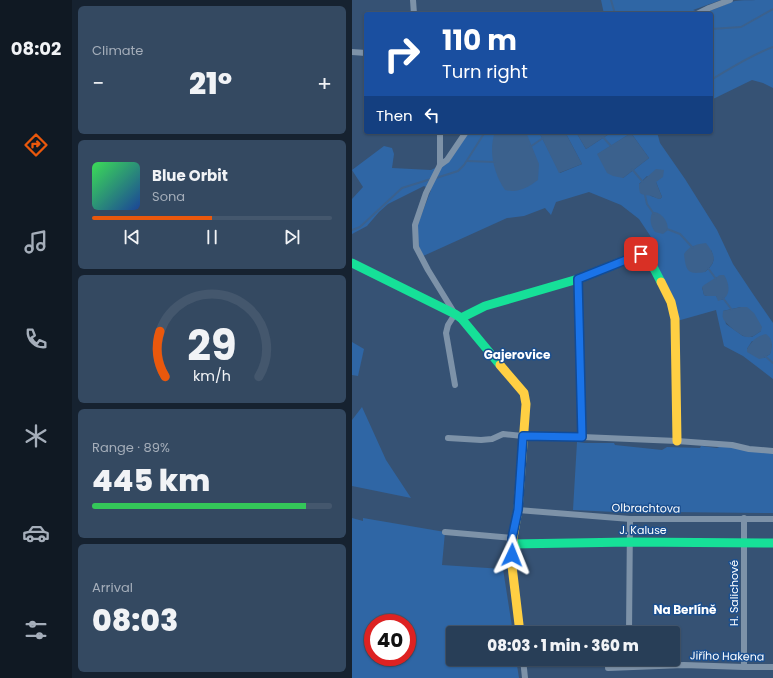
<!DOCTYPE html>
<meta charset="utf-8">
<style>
body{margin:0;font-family:Poppins,sans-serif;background:#344961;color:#f1f3f6;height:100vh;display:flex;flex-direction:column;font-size:15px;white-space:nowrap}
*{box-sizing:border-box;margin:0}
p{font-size:13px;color:#a5aeba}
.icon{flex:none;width:22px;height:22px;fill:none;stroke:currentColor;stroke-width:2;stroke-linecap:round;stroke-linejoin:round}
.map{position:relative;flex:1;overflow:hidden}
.side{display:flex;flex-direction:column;gap:6px;padding:6px;background:#162230;width:280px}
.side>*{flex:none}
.banner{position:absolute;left:12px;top:12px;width:349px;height:122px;border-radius:4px;box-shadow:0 1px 3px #0004,0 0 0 1px #44576d;background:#1a4fa0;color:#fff;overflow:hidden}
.speed{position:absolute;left:12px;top:614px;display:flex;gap:8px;font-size:20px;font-weight:700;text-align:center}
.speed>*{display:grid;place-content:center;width:52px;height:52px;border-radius:50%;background:#283e57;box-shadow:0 1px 3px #0004,0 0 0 1px #44576d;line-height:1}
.speed .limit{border:6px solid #d22;background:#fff;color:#111}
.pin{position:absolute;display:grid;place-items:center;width:34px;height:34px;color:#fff;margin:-17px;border-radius:8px;box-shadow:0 2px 6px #0006}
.me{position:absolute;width:44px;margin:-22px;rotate:2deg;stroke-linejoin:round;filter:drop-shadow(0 0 3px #0008)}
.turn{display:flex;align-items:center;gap:14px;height:84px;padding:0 12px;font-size:18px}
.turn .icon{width:52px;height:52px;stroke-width:2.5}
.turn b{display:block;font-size:28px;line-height:34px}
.then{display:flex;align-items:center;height:38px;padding:0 12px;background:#0003;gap:8px;font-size:15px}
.big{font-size:30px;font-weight:800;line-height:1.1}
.side .tile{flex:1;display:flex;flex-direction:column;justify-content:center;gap:6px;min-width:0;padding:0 14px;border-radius:6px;background:#344961}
.side .dial{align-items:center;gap:0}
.dial svg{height:104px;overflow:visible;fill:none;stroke:#44576d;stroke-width:7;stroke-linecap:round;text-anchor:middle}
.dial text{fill:#f1f3f6;stroke:none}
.song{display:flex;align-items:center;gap:12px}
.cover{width:48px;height:48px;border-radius:6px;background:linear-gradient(135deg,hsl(130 70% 55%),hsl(220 70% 35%))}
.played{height:4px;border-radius:2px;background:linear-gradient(90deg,#ea580c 50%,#44576d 50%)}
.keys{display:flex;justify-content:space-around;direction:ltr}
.heat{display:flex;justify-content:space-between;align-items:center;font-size:22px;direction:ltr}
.charge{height:6px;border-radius:3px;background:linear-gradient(90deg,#34c759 89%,#44576d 0)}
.trip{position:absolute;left:94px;top:626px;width:234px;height:40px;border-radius:4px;background:#283e57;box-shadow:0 1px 3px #0004,0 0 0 1px #44576d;font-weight:800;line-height:40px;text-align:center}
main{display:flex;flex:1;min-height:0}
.dock{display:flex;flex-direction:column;width:72px;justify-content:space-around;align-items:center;background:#101923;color:#a5aeba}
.dock .icon{width:28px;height:28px}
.dock .active{color:#ea580c}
.dock b{font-size:18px;color:#f1f3f6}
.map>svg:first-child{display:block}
.green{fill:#2f66a5;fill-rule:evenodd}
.water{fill:#3b618d}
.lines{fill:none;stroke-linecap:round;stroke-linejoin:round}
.stream{stroke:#3b618d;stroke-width:2}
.street{stroke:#7d92a8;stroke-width:6}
.fast{stroke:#16e098;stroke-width:9}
.slow{stroke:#ffcf43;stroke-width:9}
.route-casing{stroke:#114b97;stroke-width:10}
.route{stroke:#1a73e8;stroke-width:7}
.labels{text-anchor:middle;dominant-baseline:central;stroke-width:3;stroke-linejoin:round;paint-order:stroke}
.street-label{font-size:11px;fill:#fff;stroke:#1b4f8f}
.neighbourhood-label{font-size:12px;font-weight:bold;fill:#fff;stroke:#1b4f8f}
</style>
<main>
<nav class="dock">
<b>08:02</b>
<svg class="icon active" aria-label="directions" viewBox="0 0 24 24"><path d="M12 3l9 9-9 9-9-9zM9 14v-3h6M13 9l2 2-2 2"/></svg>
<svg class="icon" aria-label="music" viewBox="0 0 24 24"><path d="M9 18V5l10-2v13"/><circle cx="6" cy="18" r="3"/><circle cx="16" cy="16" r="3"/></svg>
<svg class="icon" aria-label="phone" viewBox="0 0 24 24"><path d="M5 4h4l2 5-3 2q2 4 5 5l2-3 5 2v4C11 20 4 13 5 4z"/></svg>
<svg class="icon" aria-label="climate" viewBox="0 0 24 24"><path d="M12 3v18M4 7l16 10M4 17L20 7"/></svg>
<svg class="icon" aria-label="car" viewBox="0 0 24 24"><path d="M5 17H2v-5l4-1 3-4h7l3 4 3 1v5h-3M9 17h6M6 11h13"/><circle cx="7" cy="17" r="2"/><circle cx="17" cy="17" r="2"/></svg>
<svg class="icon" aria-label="filters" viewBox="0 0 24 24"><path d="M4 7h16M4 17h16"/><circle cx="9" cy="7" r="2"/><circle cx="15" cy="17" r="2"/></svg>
</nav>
<section class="side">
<div class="tile"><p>Climate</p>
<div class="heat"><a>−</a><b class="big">21°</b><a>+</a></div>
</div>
<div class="tile">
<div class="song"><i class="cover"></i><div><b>Blue Orbit</b><p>Sona</p></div></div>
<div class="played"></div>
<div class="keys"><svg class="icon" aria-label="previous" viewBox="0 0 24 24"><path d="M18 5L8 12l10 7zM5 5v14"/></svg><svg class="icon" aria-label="pause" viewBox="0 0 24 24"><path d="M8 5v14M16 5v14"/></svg><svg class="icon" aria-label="next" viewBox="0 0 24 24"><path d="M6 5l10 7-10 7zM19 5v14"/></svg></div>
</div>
<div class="tile dial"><svg viewBox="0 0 100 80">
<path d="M14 69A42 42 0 1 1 86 69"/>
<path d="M14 69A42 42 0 0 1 10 34" stroke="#ea580c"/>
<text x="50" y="56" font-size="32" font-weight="700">29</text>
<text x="50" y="72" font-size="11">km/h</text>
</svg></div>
<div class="tile"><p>Range · 89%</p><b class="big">445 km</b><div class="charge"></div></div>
<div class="tile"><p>Arrival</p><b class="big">08:03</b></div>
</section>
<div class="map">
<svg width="421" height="678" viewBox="0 0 421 678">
<rect width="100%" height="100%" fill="#365274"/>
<g class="green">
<path d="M249,0h120l-28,10c13,6 29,-5 42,-9 8,-1 29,-1 38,-1v88l-10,-5 -11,-3 -41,20v-86h-107z"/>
<path d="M112,132h75l21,41 22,-9 -17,-32h11l10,17 26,-17h36l2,1v-1h7l3,11 25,36 32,51 16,34 20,30 20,29v56l-30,-23 -19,-10 -8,-36 -39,11 -8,-29 -23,-42 11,-4 -18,-27 -18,-14 -32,-13 -33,10 -5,13 -6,-7 -21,8 -17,2 -86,39 -5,-28 15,-39 -7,-4 -36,18 -9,8 -12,14 -15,8v-35l11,-12 -11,-17 32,-24 8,2 2,6 -2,14 39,2 10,-5zM279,133l18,25 -26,20 -25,-24zM295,176l9,6 6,15 -2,2 -9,-3 -12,-12zM359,250c5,11 2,15 -6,22zM350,287l22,12 -5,1 -3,-4h-9l-3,-1zM389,307l20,24 -9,6 -9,-1 -17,-12 -3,-13zM400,341l20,3 -2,10 -6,4 -17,-9z"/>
<polygon points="0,342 12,349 6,376 0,375"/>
<polygon points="10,407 34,460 59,498 0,486 0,420"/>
<polygon points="225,442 233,443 262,443 263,445 310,450 315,447 348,448 349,446 365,448 369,446 421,453 421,513 313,512 264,512 221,510"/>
<path d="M0,518l11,3v-3l82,14 -3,33 61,4 10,64h-60v26h63l3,19h-167zM21,623h34v34h-34z"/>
</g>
<g class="water">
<path d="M143,132h31l13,32 -1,16c-11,8 -19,13 -33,10 -11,-16 -17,-39 -10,-58z"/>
<polygon points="187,132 213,132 230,164 207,173"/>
<polygon points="224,132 260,132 234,149"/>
<polygon points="279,133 297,158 271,178 261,176 255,173 245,154"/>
<path d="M304,169l8,1 -1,7 -7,5 6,15 -2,2c-3,0 -5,-2 -8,-3 -5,-1 -8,0 -12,-3l-1,-5v-4z"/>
<path d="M303,212c8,2 13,10 13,18l-5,4 -8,-2c-4,-6 -6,-12 -3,-19z"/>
<path d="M354,243c10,13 11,18 -1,29 -18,3 -19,-1 -21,-18 5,-8 13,-10 22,-11z"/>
<path d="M368,275h4c6,9 8,23 -6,26l-2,-5h-9l-3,-1 -2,-8 2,-2z"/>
<path d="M389,307h6l7,6 8,14 -1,4c-4,3 -9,7 -14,6 -5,0 -23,-14 -24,-19 -1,-2 0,-4 0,-7z"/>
<path d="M414,334c7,5 7,13 4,20l-6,4 -5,1 -12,-7v-3c5,-8 9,-13 19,-15z"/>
</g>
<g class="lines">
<g class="stream">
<polyline points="259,0 263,14"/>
<polyline points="359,29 389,27 421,9"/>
<path d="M359,80c20,-12 40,-25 62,-33"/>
<polyline points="250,136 259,146"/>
<polyline points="178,147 191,138"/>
<polyline points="115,161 143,162"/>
<polyline points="280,169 290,181 291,182"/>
<polyline points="84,178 106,171 112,165 133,132"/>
<polyline points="293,195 295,204 302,214"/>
<polyline points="315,229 328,234 341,248"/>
<polyline points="0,230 8,227 50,188 79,179"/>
<polyline points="356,268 364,279"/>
<polyline points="371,298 380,310"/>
<polyline points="413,356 421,363"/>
</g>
<g class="street">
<polyline points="61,0 62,14"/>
<polyline points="345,14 357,8 378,0"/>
<polyline points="0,52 14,53"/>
<polyline points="88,132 88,165 74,193 63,225 64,247 76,270 103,314 96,325 94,333 103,385"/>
<polyline points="88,165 95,160 114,132"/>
<polyline points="226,279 230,437"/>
<polyline points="96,438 129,440 140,439 151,434 171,436 230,437 325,441 380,445 397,449 421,451"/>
<polyline points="166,510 278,519 421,519"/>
<polyline points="93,532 161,538"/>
<polyline points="277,633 278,519"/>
<polyline points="171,659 173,678"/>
<polyline points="392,667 392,518"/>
<polyline points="256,668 332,665 392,667 421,667"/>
</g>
<g class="fast">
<polyline points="0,263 103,314 109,318 148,365"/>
<polyline points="109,318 133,306 226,279 289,254 296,257 309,282"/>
<polyline points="160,544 278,542 421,543"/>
</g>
<g class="slow">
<polyline points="309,282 319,302 323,319 325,441"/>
<polyline points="148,365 172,393 174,404 166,510 161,538 160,566 168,633"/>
</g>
</g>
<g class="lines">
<defs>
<polyline id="route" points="160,555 160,538 166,510 171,436 230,437 226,279 289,254"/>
</defs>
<use href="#route" class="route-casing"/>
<use href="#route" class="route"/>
</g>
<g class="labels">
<g class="street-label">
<text transform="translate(294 508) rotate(1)">Olbrachtova</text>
<text x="291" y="530">J. Kaluse</text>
<text transform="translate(382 593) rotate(-90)">H. Salichové</text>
<text transform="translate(375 656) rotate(1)">Jiřího Hakena</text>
</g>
<g class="neighbourhood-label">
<text x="165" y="354">Gajerovice</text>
<text x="333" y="609">Na Berlíně</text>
</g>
</g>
</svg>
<div class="speed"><div class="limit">40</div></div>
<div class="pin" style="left:289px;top:254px;background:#d93025"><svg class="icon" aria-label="arrive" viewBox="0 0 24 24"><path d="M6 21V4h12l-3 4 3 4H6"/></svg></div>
<svg class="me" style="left:160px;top:555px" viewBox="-20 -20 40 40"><path d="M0-17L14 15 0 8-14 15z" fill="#1a73e8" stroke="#fff" stroke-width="4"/></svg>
<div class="trip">08:03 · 1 min · 360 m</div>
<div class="banner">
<div class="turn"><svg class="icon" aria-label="right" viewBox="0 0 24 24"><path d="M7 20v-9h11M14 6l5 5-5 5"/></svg><div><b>110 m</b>Turn right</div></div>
<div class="then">Then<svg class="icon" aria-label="left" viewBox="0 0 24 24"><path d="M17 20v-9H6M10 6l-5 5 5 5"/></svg></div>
</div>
</div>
</main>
